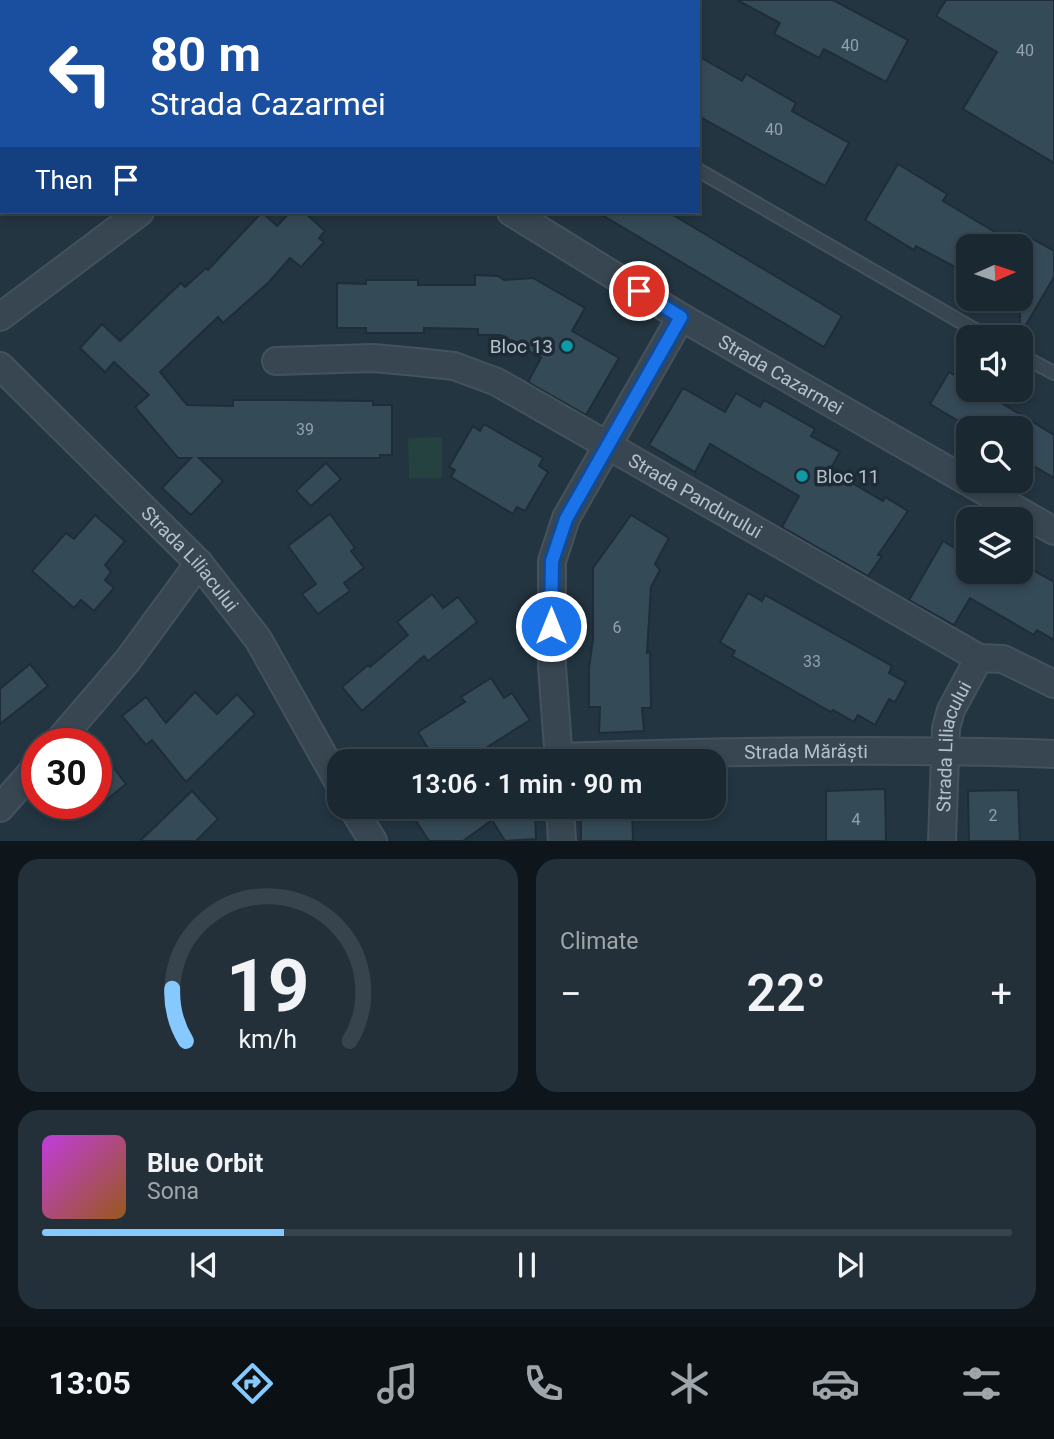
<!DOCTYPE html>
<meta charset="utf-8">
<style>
body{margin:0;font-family:Roboto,sans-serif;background:#233039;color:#f1f3f6;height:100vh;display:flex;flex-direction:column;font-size:26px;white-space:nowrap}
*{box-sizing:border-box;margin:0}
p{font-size:23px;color:#9fa6ab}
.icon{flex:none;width:38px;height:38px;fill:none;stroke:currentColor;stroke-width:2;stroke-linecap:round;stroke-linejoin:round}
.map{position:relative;height:841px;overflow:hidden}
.details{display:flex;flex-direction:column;gap:18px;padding:18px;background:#0e161b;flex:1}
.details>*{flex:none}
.guide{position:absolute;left:0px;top:0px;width:700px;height:214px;box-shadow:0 4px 10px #0003,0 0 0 2px #38444d;background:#1a4fa0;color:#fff;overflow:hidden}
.needle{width:46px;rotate:87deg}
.fabs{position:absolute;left:956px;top:234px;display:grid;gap:14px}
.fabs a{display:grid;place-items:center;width:77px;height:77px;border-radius:14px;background:#1a2831;box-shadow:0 4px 10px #0003,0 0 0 2px #38444d;font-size:35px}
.speed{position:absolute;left:21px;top:728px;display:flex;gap:14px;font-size:35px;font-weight:700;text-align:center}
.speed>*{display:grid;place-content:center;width:91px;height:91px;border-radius:50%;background:#1a2831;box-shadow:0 4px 10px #0003,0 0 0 2px #38444d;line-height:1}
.speed .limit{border:10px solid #d22;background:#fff;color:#111}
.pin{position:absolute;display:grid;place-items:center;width:60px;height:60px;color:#fff;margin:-30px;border:4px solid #fff;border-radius:50%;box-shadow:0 2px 7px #0007}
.me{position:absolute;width:77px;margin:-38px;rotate:0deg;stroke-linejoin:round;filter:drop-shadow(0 0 5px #0008)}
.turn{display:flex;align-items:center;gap:24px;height:147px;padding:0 35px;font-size:32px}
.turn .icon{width:91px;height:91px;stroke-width:2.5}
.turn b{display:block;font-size:49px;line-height:60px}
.then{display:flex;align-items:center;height:66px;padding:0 35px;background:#0003;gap:14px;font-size:26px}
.big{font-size:52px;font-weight:600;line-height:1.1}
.details .card{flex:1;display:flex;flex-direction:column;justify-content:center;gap:10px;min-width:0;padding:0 24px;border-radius:21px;background:#233039}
.details .dial{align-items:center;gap:0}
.dial svg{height:182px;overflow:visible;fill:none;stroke:#38444d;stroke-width:7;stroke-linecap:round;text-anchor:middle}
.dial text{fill:#f1f3f6;stroke:none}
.song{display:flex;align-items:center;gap:21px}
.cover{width:84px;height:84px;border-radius:10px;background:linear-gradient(135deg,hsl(290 70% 55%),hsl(30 70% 35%))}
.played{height:7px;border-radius:4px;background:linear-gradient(90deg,#86c9ff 25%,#38444d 25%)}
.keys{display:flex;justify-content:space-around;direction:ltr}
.heat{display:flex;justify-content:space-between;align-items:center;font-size:38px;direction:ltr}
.details .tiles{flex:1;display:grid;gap:18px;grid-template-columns:1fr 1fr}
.card:last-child{grid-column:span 2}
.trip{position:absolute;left:327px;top:749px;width:399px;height:70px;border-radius:21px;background:#1a2831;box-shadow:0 4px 10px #0003,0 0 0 2px #38444d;font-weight:600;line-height:70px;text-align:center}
.tab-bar{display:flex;height:112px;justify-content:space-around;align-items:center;background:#0a1014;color:#9fa6ab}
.tab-bar .icon{width:49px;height:49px}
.tab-bar .selected{color:#86c9ff}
.tab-bar b{font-size:32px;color:#f1f3f6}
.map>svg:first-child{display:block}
.green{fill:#254240}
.building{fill:#354a57;stroke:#1f2d38;stroke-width:2}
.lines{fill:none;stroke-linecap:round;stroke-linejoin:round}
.service-casing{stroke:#44525d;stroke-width:16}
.minor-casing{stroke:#44525d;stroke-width:30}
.service{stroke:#384651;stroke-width:12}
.minor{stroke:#384651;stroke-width:26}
.route-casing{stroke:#114b97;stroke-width:18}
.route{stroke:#1a73e8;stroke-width:12}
.culture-dot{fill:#0f9aa8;stroke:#1d2b36;stroke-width:2.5}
.labels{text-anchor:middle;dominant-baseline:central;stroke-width:7;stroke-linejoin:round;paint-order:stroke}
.number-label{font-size:16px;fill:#92a1ac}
.poi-label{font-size:19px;fill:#b4c1cb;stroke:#1d2b36;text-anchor:end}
.street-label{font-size:19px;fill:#b4c1cb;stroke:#1d2b36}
</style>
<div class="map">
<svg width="1054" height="841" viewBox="0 0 1054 841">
<rect width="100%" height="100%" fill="#233541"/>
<g class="green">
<polygon points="0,0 57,2 2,2 0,201"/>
<polygon points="442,437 442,478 409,478 408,438"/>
</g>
<g class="building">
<polygon points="737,0 833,0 908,40 886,82 824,49 819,58 774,34 780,23"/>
<polygon points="946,0 1054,0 1054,163 963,109 997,52 936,16"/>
<polygon points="698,56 742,81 746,74 796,103 792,111 849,143 825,186 698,116"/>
<polygon points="898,164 947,194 943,201 1020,247 1020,232 1054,251 1054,277 1020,335 1020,247 968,247 968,274 916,246 914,250 865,220"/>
<polygon points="262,212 277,226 290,212 304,212 325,231 319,238 324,242 301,267 290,258 268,283 223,323 218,317 160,372 187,405 233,406 233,400 288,400 373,401 373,405 392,405 392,455 380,455 380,458 199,458 223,481 191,515 162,488 191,458 178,458 135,407 149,395 114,362 105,372 80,348 102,324 120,341 181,283 185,287 206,268 208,270"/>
<polygon points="597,212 668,212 842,316 824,347"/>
<polygon points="475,275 498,276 504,280 533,278 585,308 572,331 619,358 586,415 528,382 541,358 501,335 478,335 478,329 424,328 424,333 366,333 366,328 337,328 337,283 366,284 366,280 418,280 418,285 475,285"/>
<polygon points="949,372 968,383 968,390 980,390 1054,435 1054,478 1020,458 1020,429 972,429 930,404"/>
<polygon points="683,388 725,412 736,393 760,407 764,400 815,429 811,436 840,452 830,470 883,501 885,497 908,511 878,555 882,556 868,576 782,527 799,496 710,444 695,472 649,445"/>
<polygon points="484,424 543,458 539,466 548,472 525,511 517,507 513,514 451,477 455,470 449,467 473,426 480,431"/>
<polygon points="326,463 341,479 311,506 296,491"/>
<polygon points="330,514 355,548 351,551 364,568 344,583 350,591 318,614 302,594 316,584 288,546"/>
<polygon points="95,515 125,541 105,565 111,572 105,580 114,588 94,611 81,600 74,608 32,571 66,533 74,539"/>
<polygon points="631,515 669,538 655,564 660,570 651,587 647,653 650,652 651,708 642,708 644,731 599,733 600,707 589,707 589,668 593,639 593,568"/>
<polygon points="943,541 968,556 968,572 1020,572 1020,563 1054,582 1054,640 1037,630 1034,635 970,598 954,625 909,600"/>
<polygon points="748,593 762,601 765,595 892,666 889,673 906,682 895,702 889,699 875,725 858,715 854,722 833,710 831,712 732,656 735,651 720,642"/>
<polygon points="432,594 443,608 458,597 477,622 428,661 424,656 362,711 342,687 368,665 370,667 408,635 397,622"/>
<polygon points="30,664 48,686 0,724 0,689"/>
<polygon points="491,678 504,698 512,693 530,720 465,761 436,761 418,732 465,702 461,697"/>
<polygon points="195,692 217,714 237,694 255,714 186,782 152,740 146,745 122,716 146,697 166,723"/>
<polygon points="96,745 126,784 105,801 96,789"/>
<polygon points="885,789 886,841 826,841 826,791"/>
<polygon points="1018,790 1020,841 969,841 968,791"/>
<polygon points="192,791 218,819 196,841 140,841"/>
<polygon points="427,807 535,807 536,839 505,841 492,820 463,841 429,841 413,816"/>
<polygon points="581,807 632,807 633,841 581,841"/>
</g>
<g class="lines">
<defs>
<g id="service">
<polyline points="398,0 401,2"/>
<polyline points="296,2 297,0"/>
<polyline points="698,170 989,338"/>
<polyline points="1020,355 1054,373"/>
</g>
<g id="minor">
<path id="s1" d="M511,212l170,105 373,214"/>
<polyline points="0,317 140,212"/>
<path id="s2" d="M276,361l97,-3 44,4 37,4 43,16 482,276 24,1 51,25"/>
<path id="s3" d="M0,366l199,197 59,76 82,146"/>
<polyline points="56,744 128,660 199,563"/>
<path id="s4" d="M559,757c165,-6 330,-9 495,-3"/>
<polyline points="559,761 552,666 552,561 566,518 681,317"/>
<polyline points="352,807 373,841"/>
<polyline points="560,807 562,841"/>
<polyline points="0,808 37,766"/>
<path id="s5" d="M942,841l4,-113 5,-18 28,-52"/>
</g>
</defs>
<use href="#service" class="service-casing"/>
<use href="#minor" class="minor-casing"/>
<use href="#service" class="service"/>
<use href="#minor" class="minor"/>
</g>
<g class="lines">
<defs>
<polyline id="route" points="551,626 552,561 566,519 681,317 639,291"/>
</defs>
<use href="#route" class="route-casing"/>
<use href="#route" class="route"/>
</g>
<g class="culture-dot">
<circle cx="567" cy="346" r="7"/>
<circle cx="802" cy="476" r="7"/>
</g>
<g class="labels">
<g class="number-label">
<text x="850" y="45">40</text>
<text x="1025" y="50">40</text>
<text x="774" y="129">40</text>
<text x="305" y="429">39</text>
<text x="617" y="627">6</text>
<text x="812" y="661">33</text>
<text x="993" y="815">2</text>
<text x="856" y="819">4</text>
</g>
<g class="poi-label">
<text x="553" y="346">Bloc 13</text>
<text x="816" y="476" text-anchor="start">Bloc 11</text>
</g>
<g class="street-label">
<text stroke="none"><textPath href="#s1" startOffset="315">Strada Cazarmei</textPath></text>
<text stroke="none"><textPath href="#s2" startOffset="453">Strada Pandurului</textPath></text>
<text stroke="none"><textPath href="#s3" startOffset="271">Strada Liliacului</textPath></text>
<text stroke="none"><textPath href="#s5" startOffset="96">Strada Liliacului</textPath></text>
<text stroke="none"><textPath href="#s4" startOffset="247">Strada Mărăști</textPath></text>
</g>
</g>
</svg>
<div class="fabs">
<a><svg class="needle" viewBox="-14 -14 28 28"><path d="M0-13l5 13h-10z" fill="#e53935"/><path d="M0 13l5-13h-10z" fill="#9fa6ab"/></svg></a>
<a><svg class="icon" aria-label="sound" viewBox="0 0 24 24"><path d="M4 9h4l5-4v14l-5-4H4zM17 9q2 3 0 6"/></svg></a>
<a><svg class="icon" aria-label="search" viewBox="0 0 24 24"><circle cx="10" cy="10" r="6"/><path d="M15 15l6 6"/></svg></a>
<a><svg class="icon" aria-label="layers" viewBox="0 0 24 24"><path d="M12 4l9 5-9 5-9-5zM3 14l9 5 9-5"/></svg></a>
</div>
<div class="speed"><div class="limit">30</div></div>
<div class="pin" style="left:639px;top:291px;background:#d93025"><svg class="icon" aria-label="arrive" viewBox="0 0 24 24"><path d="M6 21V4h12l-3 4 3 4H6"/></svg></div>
<svg class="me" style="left:551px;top:626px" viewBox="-20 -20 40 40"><circle r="17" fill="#1a73e8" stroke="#fff" stroke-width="3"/><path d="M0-11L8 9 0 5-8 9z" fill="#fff"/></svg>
<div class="trip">13:06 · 1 min · 90 m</div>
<div class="guide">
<div class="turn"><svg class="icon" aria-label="left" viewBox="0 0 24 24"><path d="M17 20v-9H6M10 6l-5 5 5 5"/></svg><div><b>80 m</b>Strada Cazarmei</div></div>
<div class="then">Then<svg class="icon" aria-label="arrive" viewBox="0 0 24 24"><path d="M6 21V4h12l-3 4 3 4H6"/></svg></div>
</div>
</div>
<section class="details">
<div class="tiles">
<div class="card dial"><svg viewBox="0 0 100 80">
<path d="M14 69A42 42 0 1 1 86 69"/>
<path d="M14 69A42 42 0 0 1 8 46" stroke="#86c9ff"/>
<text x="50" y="56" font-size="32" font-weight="700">19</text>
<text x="50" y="72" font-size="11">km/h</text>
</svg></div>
<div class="card"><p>Climate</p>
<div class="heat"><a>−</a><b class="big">22°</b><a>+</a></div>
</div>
<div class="card">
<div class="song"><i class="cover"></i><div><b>Blue Orbit</b><p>Sona</p></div></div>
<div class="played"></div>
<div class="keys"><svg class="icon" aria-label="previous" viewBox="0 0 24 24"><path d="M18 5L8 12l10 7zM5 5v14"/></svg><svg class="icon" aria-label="pause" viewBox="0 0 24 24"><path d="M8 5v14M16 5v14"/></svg><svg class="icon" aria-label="next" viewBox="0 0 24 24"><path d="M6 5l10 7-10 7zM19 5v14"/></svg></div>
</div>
</div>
</section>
<nav class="tab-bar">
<b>13:05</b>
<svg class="icon selected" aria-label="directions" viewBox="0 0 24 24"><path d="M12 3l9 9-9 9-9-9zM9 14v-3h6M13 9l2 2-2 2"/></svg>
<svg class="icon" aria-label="music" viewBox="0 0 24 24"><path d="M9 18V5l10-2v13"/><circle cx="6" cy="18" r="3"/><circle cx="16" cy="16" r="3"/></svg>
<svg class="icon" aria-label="phone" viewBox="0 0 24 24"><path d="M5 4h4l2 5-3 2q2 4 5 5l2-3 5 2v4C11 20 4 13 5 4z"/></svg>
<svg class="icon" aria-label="climate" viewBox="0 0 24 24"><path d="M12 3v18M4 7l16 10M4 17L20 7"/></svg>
<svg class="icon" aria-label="car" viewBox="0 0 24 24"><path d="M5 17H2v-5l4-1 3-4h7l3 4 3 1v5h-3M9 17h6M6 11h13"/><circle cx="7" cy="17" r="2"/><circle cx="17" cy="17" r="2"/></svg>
<svg class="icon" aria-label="filters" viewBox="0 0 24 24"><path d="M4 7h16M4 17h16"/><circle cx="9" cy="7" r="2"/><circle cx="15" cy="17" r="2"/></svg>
</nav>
